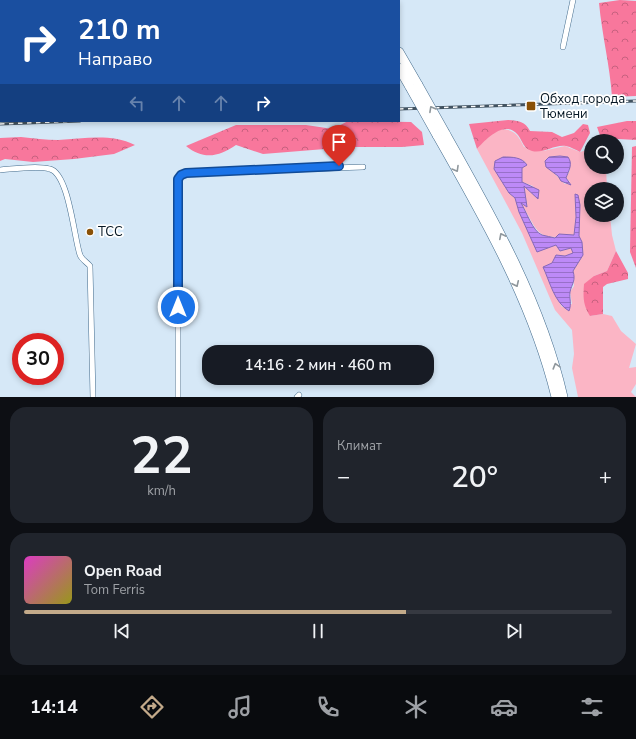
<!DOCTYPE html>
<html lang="ru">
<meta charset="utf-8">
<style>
body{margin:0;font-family:"Nunito Sans",sans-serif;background:#20242c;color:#f1f3f6;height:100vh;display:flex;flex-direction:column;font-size:15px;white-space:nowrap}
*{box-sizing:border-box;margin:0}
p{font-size:13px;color:#9ea1a6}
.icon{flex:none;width:22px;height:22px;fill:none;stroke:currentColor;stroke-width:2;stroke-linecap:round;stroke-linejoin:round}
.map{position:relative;height:397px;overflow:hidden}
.sheet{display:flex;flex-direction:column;gap:10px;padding:10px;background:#0d0f14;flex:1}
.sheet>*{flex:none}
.guide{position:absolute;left:0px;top:0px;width:400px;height:122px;box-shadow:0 2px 6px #0003;background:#1a4fa0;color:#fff;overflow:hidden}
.fabs{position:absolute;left:584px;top:134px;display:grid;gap:8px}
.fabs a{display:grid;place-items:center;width:40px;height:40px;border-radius:50%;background:#171b24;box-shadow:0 2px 6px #0003;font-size:20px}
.speed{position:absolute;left:12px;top:333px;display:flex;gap:8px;font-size:20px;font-weight:700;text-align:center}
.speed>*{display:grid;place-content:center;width:52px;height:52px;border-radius:50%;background:#171b24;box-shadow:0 2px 6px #0003;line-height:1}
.speed .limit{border:6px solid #d22;background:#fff;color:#111}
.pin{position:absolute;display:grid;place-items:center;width:34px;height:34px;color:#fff;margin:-41px -17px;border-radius:50% 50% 50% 0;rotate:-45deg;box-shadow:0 0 4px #0007}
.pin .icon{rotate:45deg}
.me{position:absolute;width:44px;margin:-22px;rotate:0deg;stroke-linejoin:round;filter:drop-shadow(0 0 3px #0008)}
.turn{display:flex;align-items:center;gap:14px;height:84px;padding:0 12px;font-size:18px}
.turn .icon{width:52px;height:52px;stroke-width:2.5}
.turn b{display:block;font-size:28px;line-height:34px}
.lanes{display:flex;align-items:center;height:38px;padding:0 12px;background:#0003;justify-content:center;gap:20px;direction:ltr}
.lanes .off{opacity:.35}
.big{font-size:30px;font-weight:600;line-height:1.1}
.sheet .card{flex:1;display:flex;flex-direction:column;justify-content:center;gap:6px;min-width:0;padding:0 14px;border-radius:16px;background:#20242c}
.sheet .dial{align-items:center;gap:0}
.dial b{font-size:52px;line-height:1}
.song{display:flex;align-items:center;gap:12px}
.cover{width:48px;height:48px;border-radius:6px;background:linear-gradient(135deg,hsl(310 70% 55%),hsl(60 70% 35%))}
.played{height:4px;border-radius:2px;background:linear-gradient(90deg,#c3aa8a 65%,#363941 65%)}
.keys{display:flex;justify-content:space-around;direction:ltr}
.heat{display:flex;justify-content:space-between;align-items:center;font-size:22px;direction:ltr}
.sheet .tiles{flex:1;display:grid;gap:10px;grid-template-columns:1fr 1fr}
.card:last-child{grid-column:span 2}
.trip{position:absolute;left:202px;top:345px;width:232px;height:40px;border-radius:16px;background:#171b24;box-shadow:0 2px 6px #0003;font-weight:600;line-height:40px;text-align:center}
.tab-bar{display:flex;height:64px;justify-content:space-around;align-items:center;background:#090b0e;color:#9ea1a6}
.tab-bar .icon{width:28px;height:28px}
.tab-bar .on{color:#c3aa8a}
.tab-bar b{font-size:18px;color:#f1f3f6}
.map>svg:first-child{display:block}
.grass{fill:#fbb5c5;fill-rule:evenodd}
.forest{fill:url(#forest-crowns)}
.water{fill:url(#water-rules);stroke:#8668b8}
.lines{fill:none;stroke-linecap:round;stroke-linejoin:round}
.street-casing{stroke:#436b8c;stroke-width:6}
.secondary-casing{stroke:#436b8c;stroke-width:8}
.highway-casing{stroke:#436b8c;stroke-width:10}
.street{stroke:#fff;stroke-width:5}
.secondary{stroke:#fff;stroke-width:7}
.highway{stroke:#fff;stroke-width:9}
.rail-casing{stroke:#415260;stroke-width:3}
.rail{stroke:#fff;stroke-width:1.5;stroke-dasharray:4.5;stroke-linecap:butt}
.highway-bridge-casing{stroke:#436b8c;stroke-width:10;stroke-linecap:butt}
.highway-bridge{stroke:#fff;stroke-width:9}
.oneway{stroke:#8f979c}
.route-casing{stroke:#114b97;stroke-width:10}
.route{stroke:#1a73e8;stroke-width:7}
.poi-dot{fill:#8a5107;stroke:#fff;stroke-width:1.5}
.labels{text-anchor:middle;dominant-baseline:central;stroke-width:3.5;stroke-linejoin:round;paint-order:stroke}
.poi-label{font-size:13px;fill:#061724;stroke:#fff;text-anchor:start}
</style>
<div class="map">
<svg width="636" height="397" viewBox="0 0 636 397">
<defs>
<pattern id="forest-crowns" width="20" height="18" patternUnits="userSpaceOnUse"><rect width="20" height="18" fill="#f8779c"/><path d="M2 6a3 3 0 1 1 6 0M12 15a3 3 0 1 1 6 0" fill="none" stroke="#c7617f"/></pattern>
<pattern id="water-rules" width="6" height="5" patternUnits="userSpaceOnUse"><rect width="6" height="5" fill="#bd8af7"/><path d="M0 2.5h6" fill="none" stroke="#9870c8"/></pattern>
</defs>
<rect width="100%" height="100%" fill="#d6e8f7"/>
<path class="grass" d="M502,129c13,1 16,6 22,18l19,4 22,-5 15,6 11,-3v18h15l1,22h-16v26h19l2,20 4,16 -9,20 -13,5 -4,40 13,-2 9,2 9,15 15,13 -7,24 7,-1v17l-5,8 5,5h-58l-6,-29 2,-14 -2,-24 -17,-20 -33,-77 -45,-84 11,-14zM524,161l3,4 -5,3v14l11,4 4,12 -13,-12 3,20 -7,-4c19,28 13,40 54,33l2,-18 -1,-22 5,10 -1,31 3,6 1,13 -10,16 1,15 -4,6 2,12 -10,3 -11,-22 5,-30 9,1 9,-3 -2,-5 -12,3 -4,-6 -19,6 -18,-39 -4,-14 -6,-5 -6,-10zM546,167l24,3 -4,8 4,4 -5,2 -14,-14z"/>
<g class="forest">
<path d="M620,0l16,1v95l-24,1c-2,-31 -10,-62 -13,-94z"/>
<path d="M508,120c11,1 17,1 22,11l22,1 10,5 12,-4 9,-9 5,1 2,8 -10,19c-4,-2 -9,-5 -14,-6 -11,-2 -23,8 -34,5 -9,-3 -9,-9 -14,-16 -13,-16 -32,4 -41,14l-8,-25z"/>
<path d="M348,121l63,1 11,10 2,13 -22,2h-52l-87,7 -27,-9c-17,12 -33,15 -50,1l50,-21h70l27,4z"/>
<polygon points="627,121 636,121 636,140 601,138 597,127"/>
<path d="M21,137c12,1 25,3 37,3 26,-1 52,-7 77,5l-21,9 -40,5 -41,3 -28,-3 -5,2v-23z"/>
<polygon points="636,146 636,268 630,252 632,147"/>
<path d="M616,251l12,22v6l-21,5 -4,3v27l-13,2c-7,-11 -7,-19 -6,-32l10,-8 13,-5z"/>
</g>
<g class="water">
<path d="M560,156l8,1c5,7 1,13 -2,21l5,7 -10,-4 -3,-5 -12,-9 -1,-6 4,-4z"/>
<path d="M503,157c9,0 19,0 24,8l-5,3v14l17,8 -1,9 -14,-13 3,21 -6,-4c5,8 12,29 21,32 4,1 9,2 13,3l4,-4 15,1 2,-18 -1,-23 3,1 2,10 -1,31 3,6 1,13 -10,16c3,10 -1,12 -3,21 -1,7 2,11 -1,19 -15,-9 -19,-29 -26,-44l9,-4 4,-8 9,1 8,-3 -2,-5 -11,3 -4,-6 -19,7 -18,-40 -4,-14 -6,-5 -15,-24 1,-8z"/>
</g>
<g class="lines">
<defs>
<g id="street">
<polyline points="563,47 573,0"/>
<path d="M0,170c13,-1 37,-5 50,-1 19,5 24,69 30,86 2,5 7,7 10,11l3,131"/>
<polyline points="178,397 178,179 181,175 186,173 363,167"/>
<polyline points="297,397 299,395"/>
</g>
<g id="secondary">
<polyline points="69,1 69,0"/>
<polyline points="0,60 1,60"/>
</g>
<g id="highway">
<polyline points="360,0 360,1"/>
<polyline points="369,0 370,1"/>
<polyline points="399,52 418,85"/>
<polyline points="399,68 410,87"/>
<path d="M445,133c48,85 96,169 118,264"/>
<path d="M437,135c48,84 96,168 119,262"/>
</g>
</defs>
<use href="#street" class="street-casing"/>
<use href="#secondary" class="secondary-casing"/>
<use href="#highway" class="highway-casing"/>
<use href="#street" class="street"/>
<use href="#secondary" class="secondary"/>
<use href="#highway" class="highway"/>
<defs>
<g id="rail">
<polyline points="399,109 636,101"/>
<polyline points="0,124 80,121"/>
</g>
</defs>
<use href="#rail" class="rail-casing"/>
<use href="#rail" class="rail"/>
<defs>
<g id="highway-bridge">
<polyline points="418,85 445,133"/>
<polyline points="410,87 437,135"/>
</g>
</defs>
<use href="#highway-bridge" class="highway-bridge-casing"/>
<use href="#highway-bridge" class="highway-bridge"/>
</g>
<defs><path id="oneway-chevron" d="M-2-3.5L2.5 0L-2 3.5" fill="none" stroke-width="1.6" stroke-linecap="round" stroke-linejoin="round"/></defs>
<g class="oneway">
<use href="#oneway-chevron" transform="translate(432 109) rotate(-119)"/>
<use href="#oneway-chevron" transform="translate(456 169) rotate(60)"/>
<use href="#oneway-chevron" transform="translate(502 236) rotate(-117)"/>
<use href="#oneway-chevron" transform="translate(516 284) rotate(65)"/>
<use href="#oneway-chevron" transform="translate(556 366) rotate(-106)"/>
</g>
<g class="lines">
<defs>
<polyline id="route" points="178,307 178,179 181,175 186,173 339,166"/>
</defs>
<use href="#route" class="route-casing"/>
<use href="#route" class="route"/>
</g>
<g class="poi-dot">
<rect x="526" y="101" width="10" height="10" rx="2"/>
<circle cx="90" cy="232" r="4"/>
</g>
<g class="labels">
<g class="poi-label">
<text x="540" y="99">Обход города<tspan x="540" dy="15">Тюмени</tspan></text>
<text x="98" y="232">ТСС</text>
</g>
</g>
</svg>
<div class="fabs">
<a><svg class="icon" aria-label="search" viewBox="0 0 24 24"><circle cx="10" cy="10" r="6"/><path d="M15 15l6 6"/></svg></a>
<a><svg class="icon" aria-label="layers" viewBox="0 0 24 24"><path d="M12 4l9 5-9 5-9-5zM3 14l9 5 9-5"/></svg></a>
</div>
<div class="speed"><div class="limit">30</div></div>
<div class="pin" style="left:339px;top:166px;background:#d93025"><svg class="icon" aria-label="arrive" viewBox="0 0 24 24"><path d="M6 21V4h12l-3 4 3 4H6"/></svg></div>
<svg class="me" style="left:178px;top:307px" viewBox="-20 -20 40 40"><circle r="17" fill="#1a73e8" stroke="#fff" stroke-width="3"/><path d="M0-11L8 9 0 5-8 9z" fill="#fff"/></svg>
<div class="trip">14:16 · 2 мин · 460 m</div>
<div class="guide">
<div class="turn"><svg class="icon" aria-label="right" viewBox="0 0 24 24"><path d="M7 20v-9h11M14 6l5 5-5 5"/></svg><div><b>210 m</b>Направо</div></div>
<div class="lanes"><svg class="icon off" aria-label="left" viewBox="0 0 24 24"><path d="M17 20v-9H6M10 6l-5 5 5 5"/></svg><svg class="icon off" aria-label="ahead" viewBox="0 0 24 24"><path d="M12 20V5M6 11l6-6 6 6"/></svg><svg class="icon off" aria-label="ahead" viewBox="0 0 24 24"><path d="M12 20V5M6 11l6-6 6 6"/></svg><svg class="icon" aria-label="right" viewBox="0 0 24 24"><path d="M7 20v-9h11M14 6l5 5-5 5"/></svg></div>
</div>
</div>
<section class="sheet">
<div class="tiles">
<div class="card dial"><b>22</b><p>km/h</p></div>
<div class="card"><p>Климат</p>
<div class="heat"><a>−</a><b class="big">20°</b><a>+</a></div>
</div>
<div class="card">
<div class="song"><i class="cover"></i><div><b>Open Road</b><p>Tom Ferris</p></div></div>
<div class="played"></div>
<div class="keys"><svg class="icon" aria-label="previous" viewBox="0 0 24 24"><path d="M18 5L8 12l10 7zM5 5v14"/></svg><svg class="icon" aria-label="pause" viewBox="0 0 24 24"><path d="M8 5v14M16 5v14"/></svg><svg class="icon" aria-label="next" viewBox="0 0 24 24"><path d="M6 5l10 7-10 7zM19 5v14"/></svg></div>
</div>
</div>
</section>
<nav class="tab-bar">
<b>14:14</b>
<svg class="icon on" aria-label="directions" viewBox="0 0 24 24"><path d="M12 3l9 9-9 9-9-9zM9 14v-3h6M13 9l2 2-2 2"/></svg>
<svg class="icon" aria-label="music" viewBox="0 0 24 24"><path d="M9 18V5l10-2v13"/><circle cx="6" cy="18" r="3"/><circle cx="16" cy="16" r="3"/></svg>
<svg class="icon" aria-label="phone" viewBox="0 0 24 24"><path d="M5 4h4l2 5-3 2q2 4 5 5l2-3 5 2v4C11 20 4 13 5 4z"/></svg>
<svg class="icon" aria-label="climate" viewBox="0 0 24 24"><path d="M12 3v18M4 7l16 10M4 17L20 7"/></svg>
<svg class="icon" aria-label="car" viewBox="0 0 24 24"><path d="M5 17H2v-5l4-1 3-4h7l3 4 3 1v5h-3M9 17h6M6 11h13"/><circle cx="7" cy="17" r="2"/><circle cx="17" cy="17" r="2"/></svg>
<svg class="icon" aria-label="filters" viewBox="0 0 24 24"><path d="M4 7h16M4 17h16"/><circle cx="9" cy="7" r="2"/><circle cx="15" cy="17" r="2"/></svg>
</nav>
